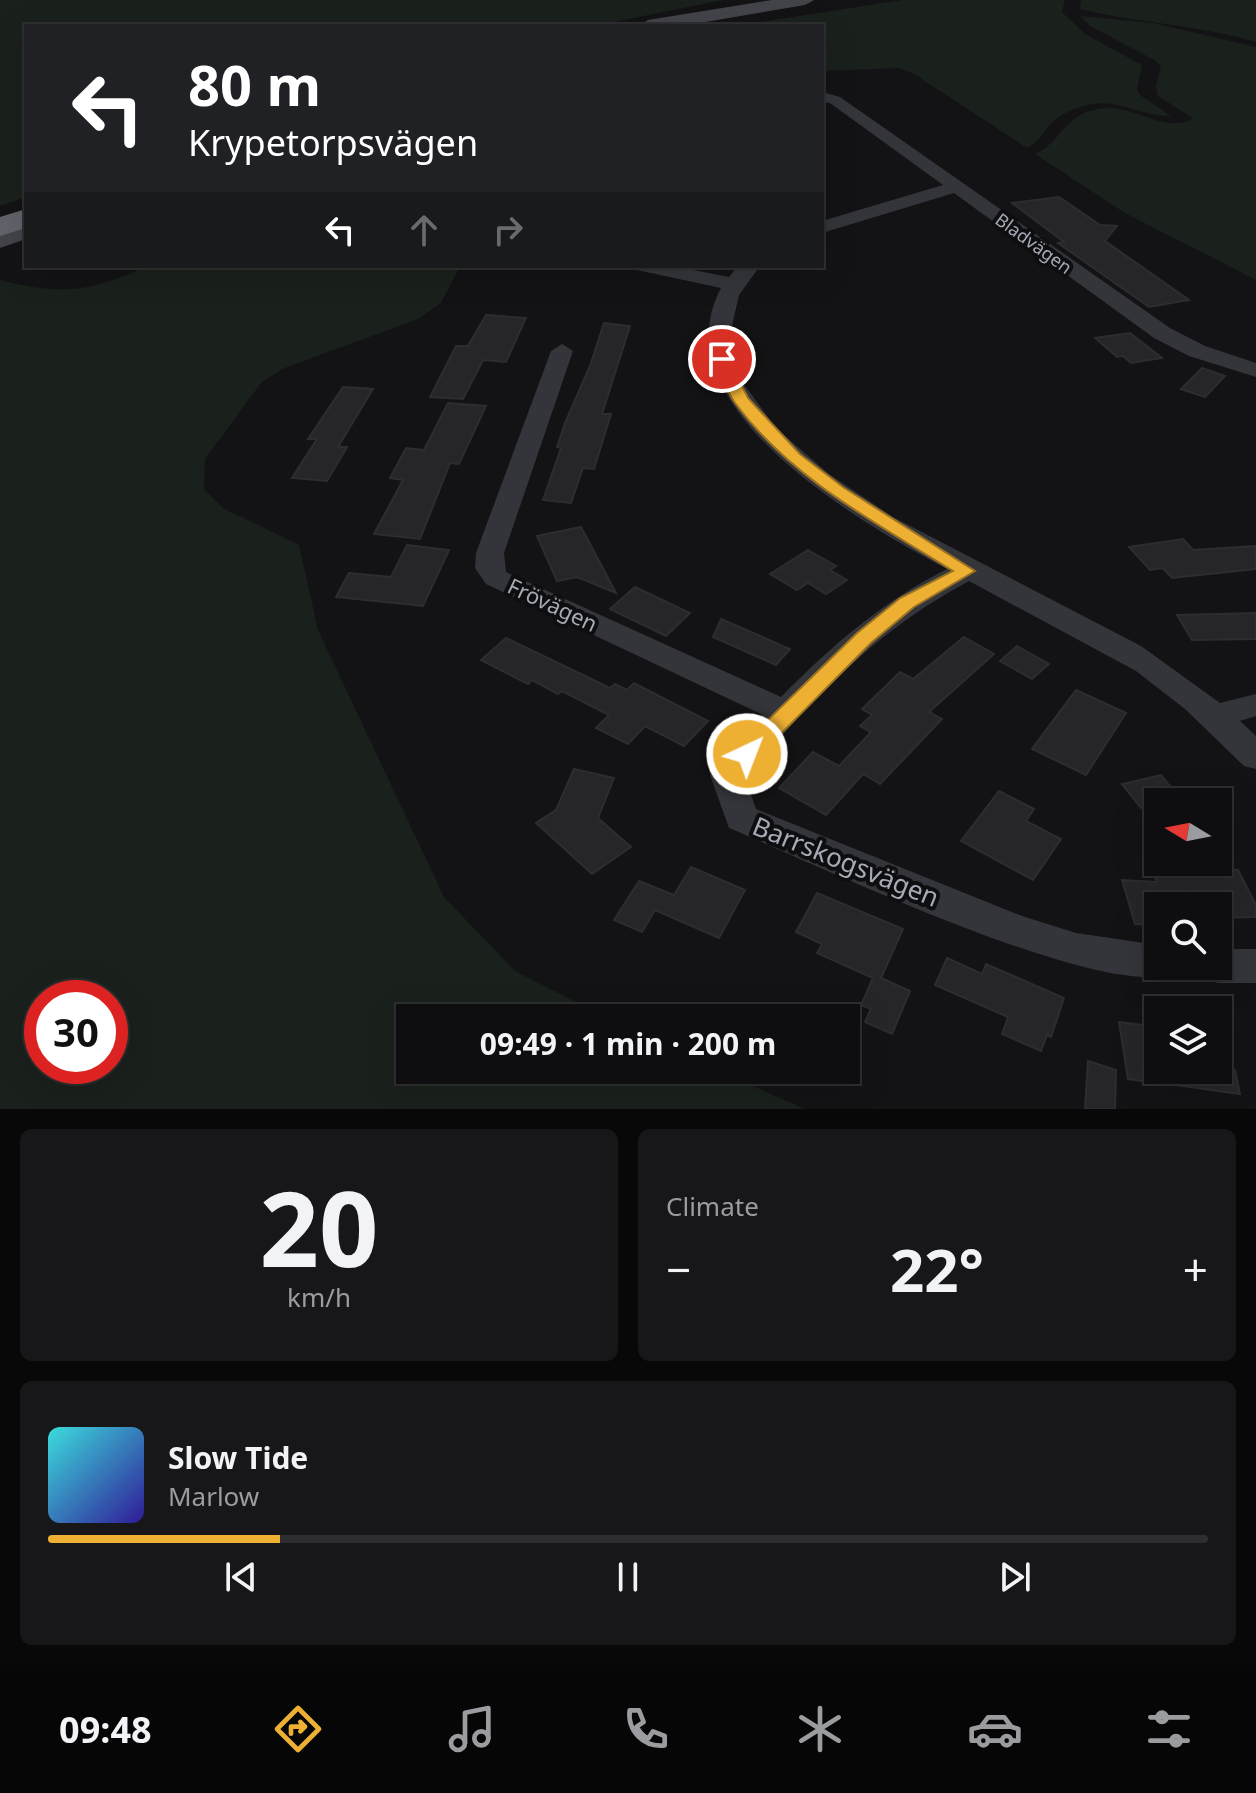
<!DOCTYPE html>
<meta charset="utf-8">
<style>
body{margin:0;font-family:"Noto Sans",sans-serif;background:#171719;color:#f1f3f6;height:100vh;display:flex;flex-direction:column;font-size:30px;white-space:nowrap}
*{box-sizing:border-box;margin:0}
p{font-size:26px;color:#9b9c9f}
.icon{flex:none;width:44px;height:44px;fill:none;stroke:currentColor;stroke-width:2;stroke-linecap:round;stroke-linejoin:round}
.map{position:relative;height:1109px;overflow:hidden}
.drawer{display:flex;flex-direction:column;gap:20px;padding:20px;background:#080809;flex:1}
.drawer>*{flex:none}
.top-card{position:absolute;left:24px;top:24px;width:800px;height:244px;border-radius:0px;box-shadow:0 8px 32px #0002,0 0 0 2px #2e2e30;background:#202124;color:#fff;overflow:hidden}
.needle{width:52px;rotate:280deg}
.buttons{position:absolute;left:1144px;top:788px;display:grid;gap:16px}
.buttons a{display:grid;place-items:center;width:88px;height:88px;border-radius:0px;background:#0e0e10;box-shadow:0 8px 32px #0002,0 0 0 2px #2e2e30;font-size:40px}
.speed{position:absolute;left:24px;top:980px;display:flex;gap:16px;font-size:40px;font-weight:700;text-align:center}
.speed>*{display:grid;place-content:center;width:104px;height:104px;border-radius:50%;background:#0e0e10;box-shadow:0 8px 32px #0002,0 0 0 2px #2e2e30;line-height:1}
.speed .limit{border:12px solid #d22;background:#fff;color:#111}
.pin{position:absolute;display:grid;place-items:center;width:68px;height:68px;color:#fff;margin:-34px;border:4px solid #fff;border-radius:50%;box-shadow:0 2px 8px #0007}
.me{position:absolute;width:88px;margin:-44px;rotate:43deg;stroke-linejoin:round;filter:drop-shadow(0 0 6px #0008)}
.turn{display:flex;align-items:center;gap:28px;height:168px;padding:0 32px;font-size:36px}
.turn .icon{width:104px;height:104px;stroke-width:2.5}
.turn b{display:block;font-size:56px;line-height:68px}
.lanes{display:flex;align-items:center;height:76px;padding:0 32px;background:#0003;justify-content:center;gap:40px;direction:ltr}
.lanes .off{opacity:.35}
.big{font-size:60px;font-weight:700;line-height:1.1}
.drawer .tile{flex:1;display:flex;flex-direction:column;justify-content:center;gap:12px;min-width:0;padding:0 28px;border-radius:12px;background:#171719}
.drawer .dial{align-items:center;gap:0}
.dial b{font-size:104px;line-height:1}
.song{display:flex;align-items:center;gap:24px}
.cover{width:96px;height:96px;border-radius:12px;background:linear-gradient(135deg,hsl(180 70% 55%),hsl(250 70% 35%))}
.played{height:8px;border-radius:4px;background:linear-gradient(90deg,#edb033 20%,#2e2e30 20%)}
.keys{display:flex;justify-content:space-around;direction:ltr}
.heat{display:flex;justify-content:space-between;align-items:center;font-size:44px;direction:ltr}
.drawer .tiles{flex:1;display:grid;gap:20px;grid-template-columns:1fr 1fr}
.tile:last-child{grid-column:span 2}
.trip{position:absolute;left:396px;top:1004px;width:464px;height:80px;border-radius:0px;background:#0e0e10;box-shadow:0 8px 32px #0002,0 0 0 2px #2e2e30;font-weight:700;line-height:80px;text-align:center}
.dock{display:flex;height:128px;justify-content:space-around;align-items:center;background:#060606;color:#9b9c9f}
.dock .icon{width:56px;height:56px}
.dock .selected{color:#edb033}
.dock b{font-size:36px;color:#f1f3f6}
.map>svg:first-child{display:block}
.green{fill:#1a201b;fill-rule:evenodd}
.building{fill:#262629;stroke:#2d2d31;stroke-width:2}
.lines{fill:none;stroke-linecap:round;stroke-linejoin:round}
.street{fill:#34353a;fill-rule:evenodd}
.secondary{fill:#42444a;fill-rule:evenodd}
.highway{fill:#61636b;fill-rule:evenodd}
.route{fill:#edb033;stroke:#9a7221;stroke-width:2}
.labels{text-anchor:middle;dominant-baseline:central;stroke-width:8;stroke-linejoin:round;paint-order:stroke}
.far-street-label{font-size:18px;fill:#a5aab5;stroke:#0e0e10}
.street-label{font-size:22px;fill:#a5aab5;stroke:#0e0e10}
.near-street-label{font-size:26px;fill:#a5aab5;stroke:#0e0e10}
</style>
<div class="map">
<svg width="1256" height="1109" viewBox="0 0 1256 1109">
<rect width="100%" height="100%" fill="#131315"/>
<g class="green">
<polygon points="0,0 723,0 594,26 26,26 26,197 0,206"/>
<path d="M902,0h163l-3,12 23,22 57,31 -5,24 3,6 31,21c-41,0 -60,-28 -109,-1 -16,8 -19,26 -35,33l-113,-74 -15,-6 -77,3v-45h-87z"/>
<path d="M1081,0h175v42c-58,-17 -118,-19 -176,-33z"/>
<path d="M1080,16l73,7 103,24v233l-131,-67 -90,-59c30,-13 26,-42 72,-46 27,-2 63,27 86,10l-35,-22 -2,-10 5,-20 -5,-5 -66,-35z"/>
<path d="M146,266h314l-19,37 -23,16 -136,50 -21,14 -56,76 -1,30 19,19 76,37 19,85 126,267 71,74 92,47h-197v52h307l88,39h-805v-829c60,15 90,13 146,-14zM110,998v68h-68v-68z"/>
</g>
<g class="building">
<polygon points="1059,197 1100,225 1117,226 1105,241 1189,300 1149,307 1058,243 1064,242 1012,203"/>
<polygon points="486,315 526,318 506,362 483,360 463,399 430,397 456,346 468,346"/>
<polygon points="604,323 630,326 602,414 611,414 594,469 583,468 571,503 543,500 561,448 557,447 565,423 590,366"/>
<polygon points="1130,333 1162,358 1131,363 1123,356 1117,357 1095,338"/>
<polygon points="1202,368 1225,376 1205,397 1181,389"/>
<polygon points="343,387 373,389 338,447 347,447 327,481 292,478 317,439 308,439"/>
<polygon points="448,403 486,406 459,464 450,463 420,539 374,534 403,480 390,478 406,448 424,450"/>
<polygon points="581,527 616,593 577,577 557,581 537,536"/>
<polygon points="1183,539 1193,550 1256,546 1256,569 1172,578 1163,568 1150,570 1129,547"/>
<polygon points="407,545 449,550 423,606 336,597 349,573 391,577"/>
<polygon points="808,550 836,566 830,570 847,580 826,594 808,583 797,590 770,574"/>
<polygon points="635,587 690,613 666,636 610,609"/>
<polygon points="1256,613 1256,639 1192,640 1177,615"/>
<polygon points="721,619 790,649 776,665 713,637"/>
<polygon points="964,637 994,654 929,712 942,719 880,784 863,774 826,815 779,788 813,752 839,766 871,732 860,726 872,715 862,709 900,672 913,679"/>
<polygon points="506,638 610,688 615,684 627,690 634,683 708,721 684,746 645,726 628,744 596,728 609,715 562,691 558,694 532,680 528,684 481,660"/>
<polygon points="1017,646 1049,664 1032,679 1000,661"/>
<polygon points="1076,690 1126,713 1086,775 1032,749"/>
<polygon points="574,769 614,778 598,818 631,847 592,874 536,823 556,810"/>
<polygon points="1161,775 1180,799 1141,808 1122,784"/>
<polygon points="999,791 1034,809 1026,821 1061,839 1033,880 961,841"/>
<polygon points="691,867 745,890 719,938 655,910 642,932 614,920 639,881 674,895"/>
<polygon points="1238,870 1256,905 1256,917 1218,918 1218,906 1158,906 1158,925 1135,924 1122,880 1157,882 1152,872"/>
<polygon points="817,893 903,929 881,978 910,991 892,1034 865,1022 871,1009 861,1005 873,978 817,953 822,944 796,932"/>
<polygon points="947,958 982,974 986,964 1064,998 1051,1037 1047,1035 1041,1051 1002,1034 1008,1017 935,985"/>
<polygon points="1119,1022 1158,1027 1158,1083 1128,1079"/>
<polygon points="1088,1061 1116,1070 1115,1109 1085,1109"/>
<polygon points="1161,1070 1235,1070 1240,1094 1161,1083"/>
</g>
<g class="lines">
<g class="street">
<polygon points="822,92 840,97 1170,328 1205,346 1256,363 1256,377 1189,356 1154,338 954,193 822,233 822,221 943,185 830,103 822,102"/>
<path d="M634,266h39l56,11 9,-11h22l-21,29 -8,35 12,53 33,45 53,46 64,43 248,129 79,57 36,-9v22l-16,5 16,15v33l-12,-3 -59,-57 -49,-38 -167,-90c-96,51 -153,116 -224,196l11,32 266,107 54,17 82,12v21h18l-4,8c-73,26 -361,-112 -443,-146l-19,-53 53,-60 -277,-131 -11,-16 1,-15 75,-202 11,-7 11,7 -69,202 2,19 275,125c51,-52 101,-95 166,-128 -83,-44 -290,-162 -226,-281l-84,-18z"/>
<polygon points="1218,949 1256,949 1256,983 1218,983 1204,978 1198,966 1218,966"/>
</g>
<g class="secondary">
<polygon points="772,0 814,0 805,5 682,26 639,26 648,20"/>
<polygon points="26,221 26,239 0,248 0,230"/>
</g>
<polygon class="highway" points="26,209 26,228 0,236 0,217"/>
</g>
<path class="route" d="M717,355h10l21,43 52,56 43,33 132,84 -61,36 -43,36 -116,117h-16l-3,-6 3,-6 118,-115 43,-35 53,-27c-77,-48 -163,-93 -218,-168 -9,-12 -14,-30 -21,-44z"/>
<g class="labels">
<g class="far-street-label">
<text transform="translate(1034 243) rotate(36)">Bladvägen</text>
</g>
<g class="street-label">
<text transform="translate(553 604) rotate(25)">Frövägen</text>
</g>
<g class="near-street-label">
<text transform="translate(846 861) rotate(22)">Barrskogsvägen</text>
</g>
</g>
</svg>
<div class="buttons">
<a><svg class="needle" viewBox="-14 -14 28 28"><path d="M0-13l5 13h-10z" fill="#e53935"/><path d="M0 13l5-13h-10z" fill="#9b9c9f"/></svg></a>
<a><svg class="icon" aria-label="search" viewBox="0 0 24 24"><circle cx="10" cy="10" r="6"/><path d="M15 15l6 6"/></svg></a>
<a><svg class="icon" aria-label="layers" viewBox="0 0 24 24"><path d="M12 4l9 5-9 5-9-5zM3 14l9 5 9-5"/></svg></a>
</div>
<div class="speed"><div class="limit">30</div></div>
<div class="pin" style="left:722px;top:359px;background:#d93025"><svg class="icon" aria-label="arrive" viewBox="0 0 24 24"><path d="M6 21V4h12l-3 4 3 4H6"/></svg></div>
<svg class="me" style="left:747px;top:754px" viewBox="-20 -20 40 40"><circle r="17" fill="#edb033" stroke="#fff" stroke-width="3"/><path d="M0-11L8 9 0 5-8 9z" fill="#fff"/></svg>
<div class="trip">09:49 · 1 min · 200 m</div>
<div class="top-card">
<div class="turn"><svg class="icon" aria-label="left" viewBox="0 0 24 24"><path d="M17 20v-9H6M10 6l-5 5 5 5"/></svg><div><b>80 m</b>Krypetorpsvägen</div></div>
<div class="lanes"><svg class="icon" aria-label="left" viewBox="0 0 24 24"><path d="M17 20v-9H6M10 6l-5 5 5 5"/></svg><svg class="icon off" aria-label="ahead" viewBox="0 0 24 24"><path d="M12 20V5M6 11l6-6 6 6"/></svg><svg class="icon off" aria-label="right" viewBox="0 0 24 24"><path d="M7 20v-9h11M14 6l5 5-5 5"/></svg></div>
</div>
</div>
<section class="drawer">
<div class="tiles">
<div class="tile dial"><b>20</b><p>km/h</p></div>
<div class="tile"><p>Climate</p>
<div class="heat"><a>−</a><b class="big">22°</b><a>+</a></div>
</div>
<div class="tile">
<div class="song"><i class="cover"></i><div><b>Slow Tide</b><p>Marlow</p></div></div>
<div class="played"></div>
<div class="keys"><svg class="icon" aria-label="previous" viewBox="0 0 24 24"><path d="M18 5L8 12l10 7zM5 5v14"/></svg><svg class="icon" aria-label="pause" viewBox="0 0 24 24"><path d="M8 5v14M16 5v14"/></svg><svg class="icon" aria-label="next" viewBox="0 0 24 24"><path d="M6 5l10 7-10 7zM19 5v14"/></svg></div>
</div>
</div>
</section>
<nav class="dock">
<b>09:48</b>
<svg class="icon selected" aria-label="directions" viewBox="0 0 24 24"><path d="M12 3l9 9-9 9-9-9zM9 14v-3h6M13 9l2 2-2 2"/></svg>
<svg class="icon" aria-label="music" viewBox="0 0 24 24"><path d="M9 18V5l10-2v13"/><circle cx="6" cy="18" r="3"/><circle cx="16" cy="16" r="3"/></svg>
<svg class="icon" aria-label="phone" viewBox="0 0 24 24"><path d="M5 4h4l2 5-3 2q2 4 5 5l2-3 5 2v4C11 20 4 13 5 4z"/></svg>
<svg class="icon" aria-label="climate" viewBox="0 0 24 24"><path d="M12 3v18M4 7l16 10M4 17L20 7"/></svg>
<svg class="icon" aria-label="car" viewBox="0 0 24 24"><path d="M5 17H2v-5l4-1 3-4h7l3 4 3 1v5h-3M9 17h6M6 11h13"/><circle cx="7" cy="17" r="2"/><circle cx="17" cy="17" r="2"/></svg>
<svg class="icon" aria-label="filters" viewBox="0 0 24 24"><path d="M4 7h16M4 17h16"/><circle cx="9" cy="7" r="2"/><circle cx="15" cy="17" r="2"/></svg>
</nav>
